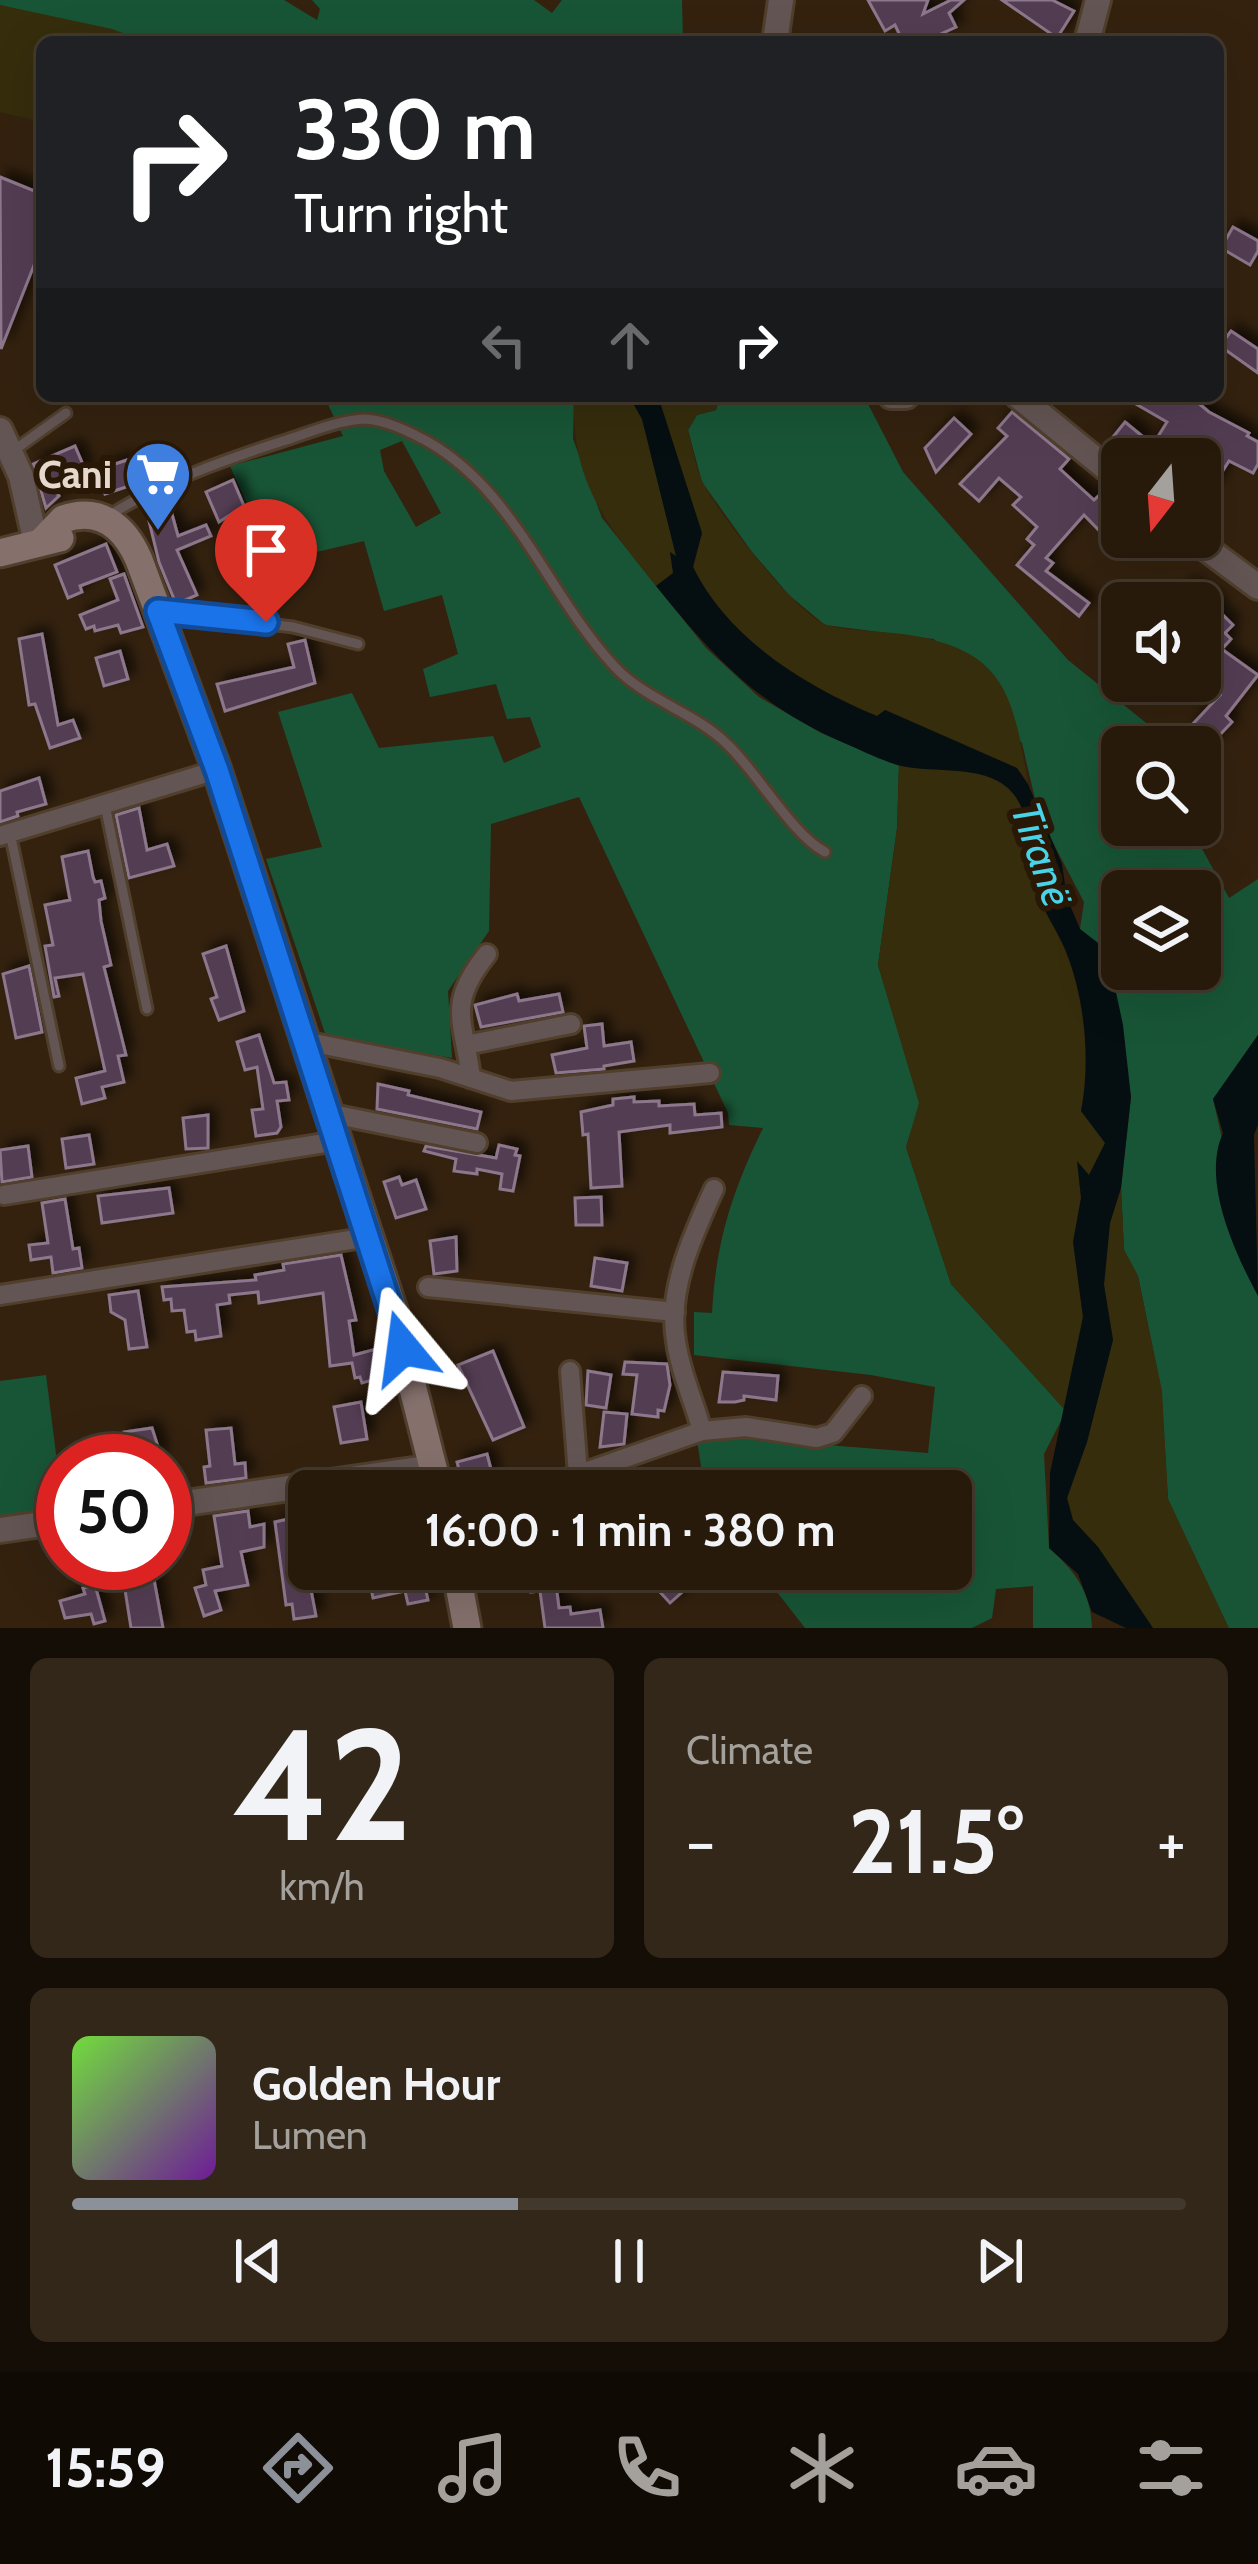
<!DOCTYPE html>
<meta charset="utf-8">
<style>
body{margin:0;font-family:Cabin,sans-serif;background:#332719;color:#f1f3f6;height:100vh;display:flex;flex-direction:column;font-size:45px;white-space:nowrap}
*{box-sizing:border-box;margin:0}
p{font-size:39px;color:#a4a19d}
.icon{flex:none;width:66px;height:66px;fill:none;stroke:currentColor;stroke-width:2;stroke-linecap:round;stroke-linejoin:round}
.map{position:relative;height:1628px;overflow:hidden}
.side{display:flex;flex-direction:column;gap:30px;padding:30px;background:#150e06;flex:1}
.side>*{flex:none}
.top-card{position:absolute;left:36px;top:36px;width:1188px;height:366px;border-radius:18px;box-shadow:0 12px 48px #0002,0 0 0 3px #43382c;background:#202124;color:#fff;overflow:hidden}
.needle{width:78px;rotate:197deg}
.buttons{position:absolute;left:1101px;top:438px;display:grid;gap:24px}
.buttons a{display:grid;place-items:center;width:120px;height:120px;border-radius:18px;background:#271a0b;box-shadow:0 12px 48px #0002,0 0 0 3px #43382c;font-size:60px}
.speed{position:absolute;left:36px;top:1434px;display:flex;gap:24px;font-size:60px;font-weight:700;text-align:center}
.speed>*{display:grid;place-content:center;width:156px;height:156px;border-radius:50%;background:#271a0b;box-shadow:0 12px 48px #0002,0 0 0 3px #43382c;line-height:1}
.speed .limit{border:18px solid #d22;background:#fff;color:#111}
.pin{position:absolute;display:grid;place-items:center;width:102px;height:102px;color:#fff;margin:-123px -51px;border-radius:50% 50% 50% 0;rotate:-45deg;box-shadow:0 0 12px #0007}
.pin .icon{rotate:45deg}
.me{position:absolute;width:132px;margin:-66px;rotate:344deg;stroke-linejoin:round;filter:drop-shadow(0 0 9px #0008)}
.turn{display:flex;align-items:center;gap:42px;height:252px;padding:0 60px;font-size:54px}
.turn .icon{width:156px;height:156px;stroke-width:2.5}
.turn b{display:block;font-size:84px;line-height:102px}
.lanes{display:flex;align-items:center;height:114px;padding:0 60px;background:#0003;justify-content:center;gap:60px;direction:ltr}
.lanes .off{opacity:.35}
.big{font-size:90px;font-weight:700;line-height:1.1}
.side .widget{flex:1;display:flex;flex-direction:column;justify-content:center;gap:18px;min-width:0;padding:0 42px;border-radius:18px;background:#332719}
.side .dial{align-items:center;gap:0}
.dial b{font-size:156px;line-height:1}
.song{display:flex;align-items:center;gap:36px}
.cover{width:144px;height:144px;border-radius:18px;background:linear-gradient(135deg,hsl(100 70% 55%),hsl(280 70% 35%))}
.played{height:12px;border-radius:6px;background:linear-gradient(90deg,#8c9099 40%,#43382c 40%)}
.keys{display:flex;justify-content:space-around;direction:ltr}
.heat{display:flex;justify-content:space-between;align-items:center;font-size:66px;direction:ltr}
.side .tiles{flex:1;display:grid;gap:30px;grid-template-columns:1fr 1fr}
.widget:last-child{grid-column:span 2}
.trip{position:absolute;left:288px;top:1470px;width:684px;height:120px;border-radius:18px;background:#271a0b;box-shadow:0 12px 48px #0002,0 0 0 3px #43382c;font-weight:700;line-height:120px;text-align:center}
.menu{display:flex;height:192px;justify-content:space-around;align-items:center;background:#100a04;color:#a4a19d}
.menu .icon{width:84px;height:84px}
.menu .selected{color:#8c9099}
.menu b{font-size:54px;color:#f1f3f6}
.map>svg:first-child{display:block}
.green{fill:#185536;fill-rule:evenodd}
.sand{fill:#352d0c}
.water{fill:#050f12}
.building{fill:#523e52;stroke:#8d778c;stroke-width:3;filter:url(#shadow)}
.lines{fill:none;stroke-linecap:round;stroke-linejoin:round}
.service-casing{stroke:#503f2d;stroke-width:15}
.minor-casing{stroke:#503f2d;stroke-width:24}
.tertiary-casing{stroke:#503f2d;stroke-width:30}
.secondary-casing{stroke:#503f2d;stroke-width:33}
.service{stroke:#635553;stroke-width:9}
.minor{stroke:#635553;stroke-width:18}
.tertiary{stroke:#635553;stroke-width:24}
.secondary{stroke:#85706c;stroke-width:27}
.route-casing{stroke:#114b97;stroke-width:30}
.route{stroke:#1a73e8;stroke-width:21}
.labels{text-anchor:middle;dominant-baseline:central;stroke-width:12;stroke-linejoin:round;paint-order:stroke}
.poi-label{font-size:39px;font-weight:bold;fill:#e5d8cd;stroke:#2a1806;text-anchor:end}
.water-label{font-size:42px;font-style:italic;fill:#49d3e9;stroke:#2a1806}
</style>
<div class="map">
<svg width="1258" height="1628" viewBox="0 0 1258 1628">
<defs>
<filter id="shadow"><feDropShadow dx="7" dy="-7" stdDeviation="6" flood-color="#0009"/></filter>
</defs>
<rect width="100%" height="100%" fill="#34220f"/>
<g class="green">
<path d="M0,0h284l33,20 3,-11 -8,-9h222l18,13 10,-13h120l1,42h-536c-48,-17 -98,-23 -147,-37z"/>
<path d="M324,396h250l-1,43 29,79 104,130 53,49 62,36 78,33 -2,62 -19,137 42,139 -14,43 45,137 115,127 -22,43 5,94c26,23 42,44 43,80h-59v-42l-37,3 -4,29 -20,10h-167l-46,-59h192v-78h-246l-9,-57h92l39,11 101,8 7,-66 -64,-12 -177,-20v-43l18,1c4,-72 20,-121 51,-185l-34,-3 -1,-12 -149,-316 -88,27 -2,107 -41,60 4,67 -126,-22 -60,-177 56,-12 -44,-135 74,-19 27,55 114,-12 11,27 37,-16 -11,-30 -23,2 -11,-35 -66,13 -7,-28 35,-15 -16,-59 -58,16 -20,-70 -91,21 -43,-96 113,-30zM402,441l39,72 -25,14 -32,-56 -4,-21z"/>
<path d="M720,396h144l39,76 165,188 108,87h-54v78h67l40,73 29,-19v156l-45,64 45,197v332h-30l-60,-129 -7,-110 -23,-113 -14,-26 -3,-62 10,-91 -24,-147 -27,-21 4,-27 -45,-86 -17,-73 -88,-104 -109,-14 -36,-30 -37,-43 -50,-70 -14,-52 9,-15 19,-5zM1122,891h78v78h-78z"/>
<polygon points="46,1375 63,1509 0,1517 0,1381"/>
</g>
<g class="sand">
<polygon points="0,5 112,29 147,42 42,42 42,122 0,112"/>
<path d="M574,396h55l13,23 35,140 -4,14 -17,13c-51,-64 -85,-104 -82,-190z"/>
<path d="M658,396h62l-4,14 -19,5 -9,15c5,17 7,38 15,53 16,31 95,135 127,143 22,5 49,5 72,8 102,14 111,58 126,150l-11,-16 -131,-58 -9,6c-72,-30 -149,-77 -184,-149l9,-34z"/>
<path d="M899,766c31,3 83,0 107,21 32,25 20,70 30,103 6,20 20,39 28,58 20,46 27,115 17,163l25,32 -18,33 -10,-12 3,34 -8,44 10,75 -17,94 -115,-127 -45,-137 13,-44 -41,-138 19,-137z"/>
<polygon points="1121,1188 1124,1250 1138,1276 1162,1391 1168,1499 1229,1628 1153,1628 1098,1547 1073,1520 1067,1498 1087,1442 1113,1340 1104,1285 1110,1223"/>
</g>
<g class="water">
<path d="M629,396h29l44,137 -9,34c35,72 112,119 184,149l8,-6 132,58 11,16 34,80 5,34 13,31 27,21 16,75 8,72 -10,91 -11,35 -6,62 9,55 -26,102 -20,56 6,22 25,27 55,81h-27l-34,-16 -14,-38 -29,-26 1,-75 33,-156 -10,-75 8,-44 -4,-37 12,14 16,-32 -24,-32c10,-50 4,-114 -16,-162 -8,-19 -21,-37 -28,-57 -12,-34 0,-76 -29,-104 -25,-23 -75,-15 -106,-22 -17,-4 -35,-13 -51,-20 -91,-38 -135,-86 -195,-160l17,-13 -3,-21 6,4 -34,-137z"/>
<path d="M1258,1035v90l-4,10 4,161c-23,-43 -57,-115 -35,-163l-10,-34z"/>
</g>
<g class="building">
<polygon points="868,0 928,0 923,14 951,0 964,0 949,13 956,27 923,42 903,42 895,25 885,31"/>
<polygon points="1002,0 1052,0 1074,11 1057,38"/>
<polygon points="0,177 42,194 42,257 38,255 1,349"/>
<polygon points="1233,227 1258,241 1258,251 1250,265 1221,248"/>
<polygon points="1231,331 1258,349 1258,373 1220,346"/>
<polygon points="1122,396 1190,396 1209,412 1249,433 1247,436 1258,442 1258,464 1253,473 1229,461 1210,491 1200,485 1200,459 1162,459 1149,451 1167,422"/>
<polygon points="1012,412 1069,459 1060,469 1094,500 1106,489 1116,496 1111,501 1122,512 1122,537 1132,540 1120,552 1084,515 1046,558 1053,563 1046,571 1089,603 1079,616 1017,565 1034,545 1027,539 1037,527 1013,505 1021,497 999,478 979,501 960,484 1007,436 998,428"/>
<polygon points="954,418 971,434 936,472 925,448"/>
<polygon points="1125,422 1147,440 1132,459 1109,442"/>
<polygon points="75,446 87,474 52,488 59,496 46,508 33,464"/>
<polygon points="127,460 135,484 105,494 97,470"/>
<polygon points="233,480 244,506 219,522 206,492"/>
<polygon points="172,514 178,536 206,525 211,536 177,550 197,595 176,604 159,562 149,521"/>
<polygon points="106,544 117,572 80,586 82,592 68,598 55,565"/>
<polygon points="124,574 143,627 121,633 118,625 95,631 94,626 86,629 80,615 118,600 110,579"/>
<polygon points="1189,584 1217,603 1214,606 1233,625 1225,633 1231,639 1220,651 1208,639 1217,630 1200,618 1200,603 1176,603"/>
<polygon points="42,634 58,725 73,720 80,738 50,748 35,704 29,705 19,639"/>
<polygon points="305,640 315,683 225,711 217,684 294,667 288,644"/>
<polygon points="1223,650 1258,675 1226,716 1232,722 1210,745 1190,727 1220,695 1200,682"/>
<polygon points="120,651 128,679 104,686 96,658"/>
<polygon points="39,778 46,804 17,812 18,816 0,822 0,791"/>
<polygon points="139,808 147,850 167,844 174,866 129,878 116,815"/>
<polygon points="88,851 93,877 95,882 101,881 105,898 99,900 101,921 111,965 104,967 126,1055 118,1056 124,1082 102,1087 105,1098 82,1104 76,1078 105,1071 83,974 55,978 59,996 54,997 45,946 53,945 45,905 70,900 62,857"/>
<polygon points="226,946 244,1011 219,1020 211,999 217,997 203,954"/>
<polygon points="29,966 42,1032 16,1038 3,974"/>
<polygon points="517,994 519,1001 559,994 563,1012 481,1027 475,1005"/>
<polygon points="602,1024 604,1046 631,1042 634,1061 604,1066 604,1069 556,1073 552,1055 587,1048 584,1026"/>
<polygon points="259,1035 274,1083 286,1082 289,1100 277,1101 281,1127 277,1133 256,1136 252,1110 263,1109 257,1067 245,1070 237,1042"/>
<polygon points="378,1084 409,1091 408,1095 481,1112 477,1129 377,1109"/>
<polygon points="634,1097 634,1102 659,1101 659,1106 694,1104 695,1115 721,1113 722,1127 670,1133 670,1125 619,1132 622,1186 591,1188 588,1134 583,1135 581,1112 613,1105 613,1099"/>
<polygon points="208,1115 208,1148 186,1149 183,1118"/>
<polygon points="89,1135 94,1164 66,1168 62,1139"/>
<polygon points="499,1145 517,1149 515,1155 520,1156 513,1191 500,1189 502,1174 477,1169 477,1174 454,1171 456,1159 424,1151 426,1146 496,1158"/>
<polygon points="28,1146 32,1177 2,1182 0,1150"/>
<polygon points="399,1177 402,1185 416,1180 426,1209 396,1218 384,1182"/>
<polygon points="169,1188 173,1213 102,1223 98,1196"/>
<polygon points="601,1197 602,1225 576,1225 575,1198"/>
<polygon points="65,1199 73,1249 79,1248 82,1268 53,1273 51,1257 31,1260 29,1245 48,1243 42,1203"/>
<polygon points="456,1237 457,1271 434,1274 430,1241"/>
<polygon points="341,1255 356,1320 349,1321 354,1355 376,1349 383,1377 362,1383 360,1377 355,1378 352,1363 330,1366 323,1293 259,1303 258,1292 229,1295 230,1303 217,1305 221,1336 196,1340 195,1331 187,1332 184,1310 172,1311 171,1299 164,1300 162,1287 256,1280 255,1275 284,1270 283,1264"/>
<polygon points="595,1258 627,1263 622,1291 591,1286"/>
<polygon points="138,1291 147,1347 129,1349 125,1320 111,1312 109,1295"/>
<polygon points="493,1351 524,1427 493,1440 458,1365"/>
<polygon points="625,1362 667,1364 670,1385 664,1411 658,1410 658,1417 632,1414 637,1375 623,1374"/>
<polygon points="588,1371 611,1375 606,1408 586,1405"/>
<polygon points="723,1372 778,1376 776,1400 744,1396 744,1400 735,1402 719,1402"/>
<polygon points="361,1402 367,1439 341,1443 334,1407"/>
<polygon points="604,1412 627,1414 624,1444 600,1447"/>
<polygon points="152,1428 161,1456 128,1461 124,1432"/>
<polygon points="231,1428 235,1464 245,1463 246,1478 206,1483 204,1467 210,1466 206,1430"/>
<polygon points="487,1454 493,1477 463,1485 457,1462"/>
<polygon points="248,1511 250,1527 264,1524 264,1547 241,1552 248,1585 215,1591 221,1610 204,1616 195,1588 206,1585 203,1570 222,1566 214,1516"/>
<polygon points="297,1517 316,1616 294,1619 292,1604 286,1605 275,1522"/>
<polygon points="529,1569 554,1569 559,1608 570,1607 571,1614 600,1610 603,1628 545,1628 540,1591 531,1592"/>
<polygon points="661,1569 708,1569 670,1603 649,1580"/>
<polygon points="421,1570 428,1600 408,1604 405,1591 373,1598 368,1575 383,1572 384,1578"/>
<polygon points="153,1574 163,1628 131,1628 123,1577"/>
<polygon points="95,1585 105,1621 94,1624 91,1614 65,1618 60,1601 85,1594 83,1588"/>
</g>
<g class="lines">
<defs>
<g id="service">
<polyline points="13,451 66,413"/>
<path d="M107,517c52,-34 117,-57 176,-76 25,-8 53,-20 80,-22 18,0 36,8 52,16 97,46 130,157 200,232 32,34 80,45 113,78 31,30 64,89 97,107"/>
<polyline points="163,611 293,627 358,644"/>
<polyline points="105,805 147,1009"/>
<polyline points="10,833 59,1066"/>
</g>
<g id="minor">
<polyline points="0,836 217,770"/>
<polyline points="304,1041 440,1068 511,1091 710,1073"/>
<polyline points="466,1045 571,1024"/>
<path d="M471,1078c-7,-58 -25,-73 16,-124"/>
<polyline points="327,1113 477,1143"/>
<polyline points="4,1195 337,1141"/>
<polyline points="428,1287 675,1312"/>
<polyline points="0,1295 369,1237"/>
<polyline points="570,1371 578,1474"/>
<path d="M702,1431c-8,-30 -22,-59 -26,-90 -9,-51 17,-106 38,-152"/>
<polyline points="531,1491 702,1431 746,1427 817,1438 833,1433 862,1396"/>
</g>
<g id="tertiary">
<polyline points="775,42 781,0"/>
<polyline points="1087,42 1098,0"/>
<polyline points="891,396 906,396"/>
<polyline points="1018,396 1122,481"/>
<polyline points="0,430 21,476 36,543"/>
<polyline points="1191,537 1258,587"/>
<polyline points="165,1506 434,1467"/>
<polyline points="0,1530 63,1521"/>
</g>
<g id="secondary">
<path d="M42,541l21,-22c37,-13 62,8 76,41l78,210 152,467 24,73 46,181"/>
<polyline points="0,553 60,538"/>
<polyline points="456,1569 467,1628"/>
</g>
</defs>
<use href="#service" class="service-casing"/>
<use href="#minor" class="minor-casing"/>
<use href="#tertiary" class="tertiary-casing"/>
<use href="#secondary" class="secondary-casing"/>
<use href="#service" class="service"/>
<use href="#minor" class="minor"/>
<use href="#tertiary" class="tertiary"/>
<use href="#secondary" class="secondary"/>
</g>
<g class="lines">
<defs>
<polyline id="route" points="266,622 158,611 217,770 403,1348"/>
</defs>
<use href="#route" class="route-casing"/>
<use href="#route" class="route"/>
</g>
<defs>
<symbol id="supermarket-pin" viewBox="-11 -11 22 30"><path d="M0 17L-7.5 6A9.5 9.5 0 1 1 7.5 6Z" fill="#3f7fe0" stroke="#2a1806"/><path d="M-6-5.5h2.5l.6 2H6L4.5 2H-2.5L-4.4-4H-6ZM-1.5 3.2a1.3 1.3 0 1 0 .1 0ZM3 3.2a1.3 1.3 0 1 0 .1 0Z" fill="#fff"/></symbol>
</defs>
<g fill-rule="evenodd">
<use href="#supermarket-pin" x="120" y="436" width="76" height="104"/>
</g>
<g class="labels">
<g class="poi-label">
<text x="112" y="474">Cani</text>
</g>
<g class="water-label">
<text transform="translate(1042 854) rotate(71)">Tiranë</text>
</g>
</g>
</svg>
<div class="buttons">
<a><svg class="needle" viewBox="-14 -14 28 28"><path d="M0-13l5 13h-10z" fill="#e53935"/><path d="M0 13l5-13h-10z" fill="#a4a19d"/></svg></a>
<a><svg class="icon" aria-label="sound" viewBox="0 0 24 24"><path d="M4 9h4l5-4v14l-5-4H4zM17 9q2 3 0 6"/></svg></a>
<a><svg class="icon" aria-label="search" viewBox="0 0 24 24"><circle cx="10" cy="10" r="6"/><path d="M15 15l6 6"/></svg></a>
<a><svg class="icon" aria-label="layers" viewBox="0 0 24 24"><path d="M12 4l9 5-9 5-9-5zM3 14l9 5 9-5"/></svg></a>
</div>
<div class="speed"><div class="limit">50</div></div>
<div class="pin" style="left:266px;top:622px;background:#d93025"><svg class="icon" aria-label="arrive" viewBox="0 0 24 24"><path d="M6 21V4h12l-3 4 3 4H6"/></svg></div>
<svg class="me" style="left:403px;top:1348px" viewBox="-20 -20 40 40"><path d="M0-17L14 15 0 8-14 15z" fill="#1a73e8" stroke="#fff" stroke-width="4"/></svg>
<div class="trip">16:00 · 1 min · 380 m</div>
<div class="top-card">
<div class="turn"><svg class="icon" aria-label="right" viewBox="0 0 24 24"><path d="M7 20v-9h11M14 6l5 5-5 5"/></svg><div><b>330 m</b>Turn right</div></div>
<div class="lanes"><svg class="icon off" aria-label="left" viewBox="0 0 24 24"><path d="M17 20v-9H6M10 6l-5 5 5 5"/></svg><svg class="icon off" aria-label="ahead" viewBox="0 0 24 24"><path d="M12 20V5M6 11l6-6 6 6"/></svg><svg class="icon" aria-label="right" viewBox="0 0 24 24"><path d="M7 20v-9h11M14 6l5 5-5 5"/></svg></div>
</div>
</div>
<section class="side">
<div class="tiles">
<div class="widget dial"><b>42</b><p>km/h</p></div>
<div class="widget"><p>Climate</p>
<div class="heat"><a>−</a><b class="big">21.5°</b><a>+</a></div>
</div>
<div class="widget">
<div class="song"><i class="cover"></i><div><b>Golden Hour</b><p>Lumen</p></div></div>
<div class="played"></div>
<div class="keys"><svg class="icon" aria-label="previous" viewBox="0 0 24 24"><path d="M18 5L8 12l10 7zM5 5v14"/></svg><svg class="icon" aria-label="pause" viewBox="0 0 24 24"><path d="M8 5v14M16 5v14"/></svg><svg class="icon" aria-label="next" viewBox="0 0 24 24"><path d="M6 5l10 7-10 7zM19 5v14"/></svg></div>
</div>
</div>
</section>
<nav class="menu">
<b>15:59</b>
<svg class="icon selected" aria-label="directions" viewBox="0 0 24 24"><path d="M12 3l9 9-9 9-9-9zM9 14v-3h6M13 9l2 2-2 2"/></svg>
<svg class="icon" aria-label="music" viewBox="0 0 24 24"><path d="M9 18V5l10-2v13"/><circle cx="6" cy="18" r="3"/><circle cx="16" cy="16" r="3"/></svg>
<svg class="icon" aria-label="phone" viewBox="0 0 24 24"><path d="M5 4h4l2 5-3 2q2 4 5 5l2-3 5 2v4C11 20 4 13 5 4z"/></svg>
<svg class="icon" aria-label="climate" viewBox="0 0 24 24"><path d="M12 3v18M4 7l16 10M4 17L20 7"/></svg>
<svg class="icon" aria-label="car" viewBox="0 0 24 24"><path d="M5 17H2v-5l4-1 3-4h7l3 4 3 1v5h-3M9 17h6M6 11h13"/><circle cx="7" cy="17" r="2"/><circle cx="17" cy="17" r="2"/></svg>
<svg class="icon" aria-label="filters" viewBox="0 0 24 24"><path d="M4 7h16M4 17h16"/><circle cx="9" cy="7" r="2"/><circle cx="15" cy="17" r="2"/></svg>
</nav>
